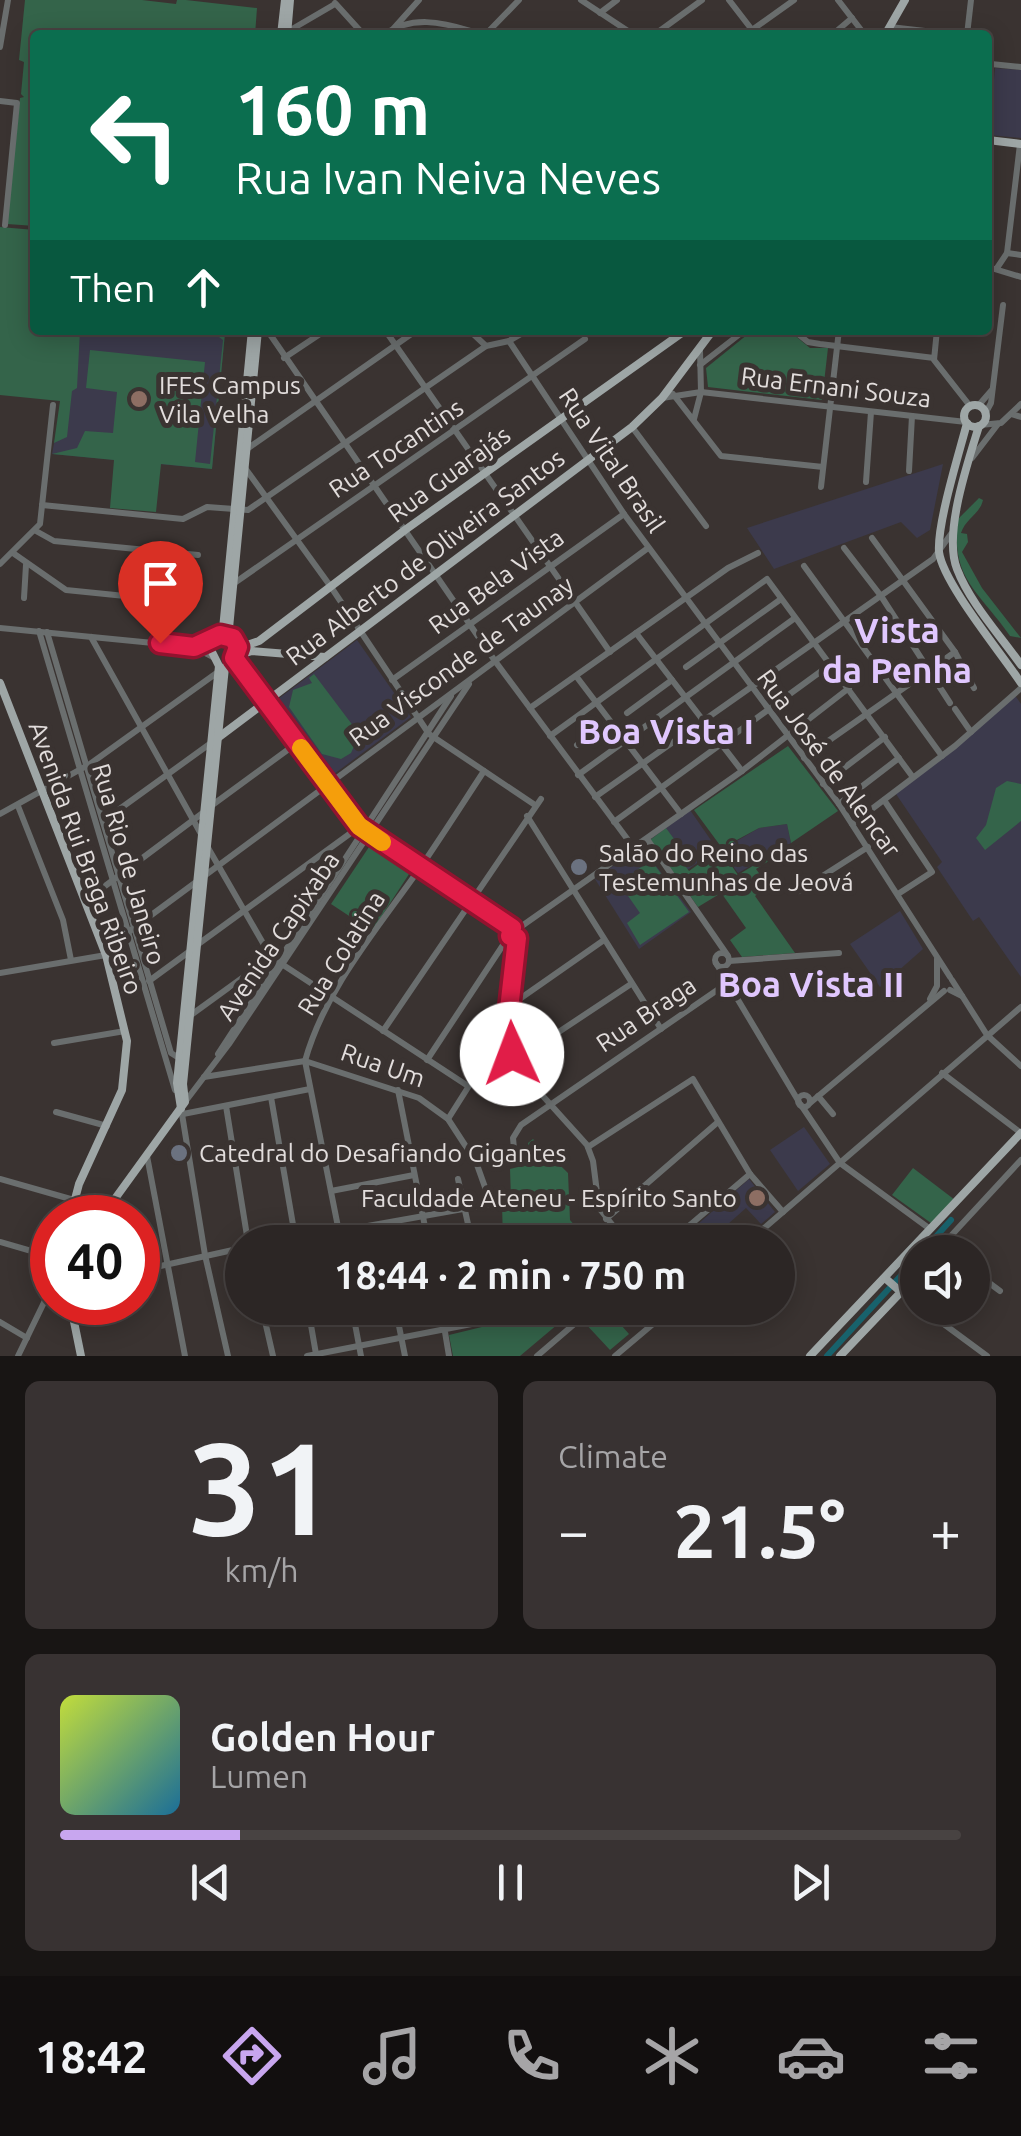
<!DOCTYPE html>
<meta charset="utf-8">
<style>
body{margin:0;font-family:Ubuntu,sans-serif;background:#383232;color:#f1f3f6;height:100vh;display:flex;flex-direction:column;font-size:38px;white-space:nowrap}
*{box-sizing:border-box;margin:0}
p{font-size:32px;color:#a6a5a7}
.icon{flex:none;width:55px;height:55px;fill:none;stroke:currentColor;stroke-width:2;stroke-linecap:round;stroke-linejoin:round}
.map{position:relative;height:1356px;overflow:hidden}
.panel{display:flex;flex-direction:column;gap:25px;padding:25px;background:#181514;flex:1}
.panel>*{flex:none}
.banner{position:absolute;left:30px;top:30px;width:962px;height:305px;border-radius:10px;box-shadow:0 5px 25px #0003,0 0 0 2px #484342;background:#0b6e4f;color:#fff;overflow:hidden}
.fabs{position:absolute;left:900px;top:1235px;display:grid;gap:20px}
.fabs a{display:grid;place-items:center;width:90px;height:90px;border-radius:50%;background:#2c2625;box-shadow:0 5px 25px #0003,0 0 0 2px #484342;font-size:50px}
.speed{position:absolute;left:30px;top:1195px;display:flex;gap:20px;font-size:50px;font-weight:700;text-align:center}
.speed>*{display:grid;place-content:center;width:130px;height:130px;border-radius:50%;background:#2c2625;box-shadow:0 5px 25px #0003,0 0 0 2px #484342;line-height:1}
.speed .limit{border:15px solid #d22;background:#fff;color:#111}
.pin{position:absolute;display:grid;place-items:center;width:85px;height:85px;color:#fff;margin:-102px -42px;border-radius:50% 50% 50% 0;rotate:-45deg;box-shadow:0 0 10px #0007}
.pin .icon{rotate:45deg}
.me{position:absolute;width:110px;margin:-55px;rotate:358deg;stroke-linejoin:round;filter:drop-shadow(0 0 8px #0008)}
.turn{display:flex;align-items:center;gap:35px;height:210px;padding:0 40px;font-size:45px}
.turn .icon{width:130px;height:130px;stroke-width:2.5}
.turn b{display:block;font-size:70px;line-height:85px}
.then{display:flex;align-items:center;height:95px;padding:0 40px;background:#0003;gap:20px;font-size:38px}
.big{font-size:75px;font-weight:700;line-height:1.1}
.panel .tile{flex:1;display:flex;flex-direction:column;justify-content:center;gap:15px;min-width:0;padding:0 35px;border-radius:15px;background:#383232}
.panel .dial{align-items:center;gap:0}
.dial b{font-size:130px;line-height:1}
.song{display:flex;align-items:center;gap:30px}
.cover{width:120px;height:120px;border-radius:15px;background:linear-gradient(135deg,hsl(70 70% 55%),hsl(200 70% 35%))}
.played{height:10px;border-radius:5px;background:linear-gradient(90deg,#c8a6ef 20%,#484342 20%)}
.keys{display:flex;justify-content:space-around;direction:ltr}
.heat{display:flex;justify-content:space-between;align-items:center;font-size:55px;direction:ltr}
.panel .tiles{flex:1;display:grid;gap:25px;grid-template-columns:1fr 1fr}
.tile:last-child{grid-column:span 2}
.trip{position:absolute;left:225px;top:1225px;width:570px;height:100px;border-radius:50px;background:#2c2625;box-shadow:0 5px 25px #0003,0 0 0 2px #484342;font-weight:700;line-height:100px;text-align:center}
.menu{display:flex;height:160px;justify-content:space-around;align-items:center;background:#120f0f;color:#a6a5a7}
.menu .icon{width:70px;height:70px}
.menu .on{color:#c8a6ef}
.menu b{font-size:45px;color:#f1f3f6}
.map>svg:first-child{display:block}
.education{fill:#3c3a4c}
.green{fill:#34644a}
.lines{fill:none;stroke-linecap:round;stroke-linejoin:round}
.canal{stroke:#18626c;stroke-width:6}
.minor{stroke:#6a6e6e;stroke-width:6}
.major{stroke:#9ea6a6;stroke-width:8}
.route-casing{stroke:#92132f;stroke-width:25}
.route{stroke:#e11d48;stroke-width:18}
.slow{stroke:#f59e0b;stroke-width:18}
.education-dot{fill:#8d6e63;stroke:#3a3331;stroke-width:4}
.worship-dot{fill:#6b7280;stroke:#3a3331;stroke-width:4}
.labels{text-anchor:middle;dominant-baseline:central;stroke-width:10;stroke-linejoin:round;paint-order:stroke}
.poi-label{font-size:25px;fill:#e2dddc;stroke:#3a3331;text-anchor:start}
.street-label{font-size:25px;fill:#e2dddc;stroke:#3a3331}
.district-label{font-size:35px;font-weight:bold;fill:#e0c7fe;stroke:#3a3331}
</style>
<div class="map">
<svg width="1021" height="1356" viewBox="0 0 1021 1356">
<rect width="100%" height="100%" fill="#3a3331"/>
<g class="education">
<polygon points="995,68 1021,70 1021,138 989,135"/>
<polygon points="76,330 247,330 247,334 225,333 212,469 52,454"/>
<polygon points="943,464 930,530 917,538 901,522 774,569 747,528"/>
<polygon points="357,640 411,717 330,777 274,702"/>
<polygon points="1014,694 1021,704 1021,977 979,917 973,921 937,867 942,862 896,794"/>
<polygon points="690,810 717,849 676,878 650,840"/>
<polygon points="787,824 791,843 738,873 721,850 759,828"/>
<polygon points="641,846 691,912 639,949 595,879"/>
<polygon points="900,911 923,949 880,987 850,944"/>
<polygon points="804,1127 830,1164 798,1191 770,1150"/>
<polygon points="749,1179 775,1212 761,1224 746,1208 709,1241 697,1225"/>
</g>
<g class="green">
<polygon points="25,0 142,0 176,4 177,0 186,0 257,8 255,35 35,35 35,142 29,200 35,202 35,226 7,224 20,98 24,97 21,94 24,62 19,60"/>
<polygon points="0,227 35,230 35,330 80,330 77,388 72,391 67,437 54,443 60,401 0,395"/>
<polygon points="753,330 788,330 810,348 828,348 822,400 708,387 706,368"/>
<polygon points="225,333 212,469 161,464 156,512 110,508 114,460 52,454 77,448 85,431 113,433 117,392 86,388 90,350 205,362 195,462 210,464 223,340 219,337"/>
<path d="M979,498l4,2c-3,14 -17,18 -22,33l6,1 1,8 -6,10 20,36 39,50 -11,-2c-31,-45 -60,-57 -52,-117z"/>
<polygon points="314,674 366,743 360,747 356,742 351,753 341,759 322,754 289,707 293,690 312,683 309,678"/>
<polygon points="788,746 838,811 791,843 787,824 759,828 722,848 694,810"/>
<polygon points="1007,781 1021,784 1021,821 985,850 976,838 986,825 996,788"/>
<polygon points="666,828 677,843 671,847 689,871 720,849 738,875 769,856 772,859 756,869 768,886 755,896 795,953 742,957 730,940 746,928 722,894 731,887 698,907 650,840"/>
<polygon points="371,844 411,871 372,931 331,904"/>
<polygon points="651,860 689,912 640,945 627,923 640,913 619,883"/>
<polygon points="533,1139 568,1173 570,1220 589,1242 503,1242 502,1204 511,1199 510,1169 530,1164 528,1143"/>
<polygon points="913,1168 955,1200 934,1222 931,1223 892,1195"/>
<polygon points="512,1308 577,1308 520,1356 453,1356 449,1335 490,1325 489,1317 512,1312"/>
<polygon points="599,1308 606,1308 629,1334 610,1350 583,1321"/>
</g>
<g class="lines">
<g class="canal">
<polyline points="922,1252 951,1220"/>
<polyline points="827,1356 918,1257"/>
</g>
<g class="minor">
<polyline points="581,0 634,35"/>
<polyline points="729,0 756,35"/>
<polyline points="838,0 865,35"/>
<polyline points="335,3 364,35"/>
<polyline points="600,13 617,0"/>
<polyline points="890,27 960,35"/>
<polyline points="394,28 419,0"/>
<polyline points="292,35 287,32 335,4"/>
<path d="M384,35c27,-20 58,-13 87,-4"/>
<polyline points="485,35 519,0"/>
<polyline points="654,35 702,0"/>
<polyline points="745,35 794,0"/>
<polyline points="832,35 852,18"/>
<polyline points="967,35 971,0"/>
<polyline points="0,47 8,0"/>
<polyline points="988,60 991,64 988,102"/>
<polyline points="991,64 1021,67"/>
<polyline points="0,101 17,103 5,225"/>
<polyline points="1007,253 1021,255"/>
<polyline points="988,267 1021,277"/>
<polyline points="997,268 1007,253 1020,144"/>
<polyline points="267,330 495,661 634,848"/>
<polyline points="385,330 610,652"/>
<polyline points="469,330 486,346"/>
<polyline points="793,330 808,342 820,344 934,358"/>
<polyline points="937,330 934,360 970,406"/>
<polyline points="509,341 624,514 839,804 950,977"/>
<polyline points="284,358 326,330"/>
<polyline points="700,365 745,330"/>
<polyline points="673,394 721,456 823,467"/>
<polyline points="662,398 701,392 966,422"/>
<polyline points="978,406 991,391"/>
<polyline points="985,414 991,403 1003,305"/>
<polyline points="1011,414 1021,417"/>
<polyline points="694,419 701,392 700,350"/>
<polyline points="980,425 1001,423 1021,404"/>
<polyline points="632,427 706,526"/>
<polyline points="247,449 417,330"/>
<polyline points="972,458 998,424"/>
<polyline points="245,468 331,587 429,734 535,805"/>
<polyline points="909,471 912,416"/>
<polyline points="866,482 871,412"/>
<polyline points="821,487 839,330"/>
<polyline points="42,505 183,519 207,507 248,510 486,346 509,341 528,330"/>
<polyline points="36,531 54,541 198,555"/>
<polyline points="872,538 955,652 974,688"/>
<polyline points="844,548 881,596 950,703"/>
<polyline points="13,553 66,590 194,603"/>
<polyline points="0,564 40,524 53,405"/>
<polyline points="804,566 942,756"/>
<polyline points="233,584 585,339"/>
<polyline points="24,598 26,565"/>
<polyline points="0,628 194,647 213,657"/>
<polyline points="39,631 175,1090"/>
<polyline points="47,632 171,1053 179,1058"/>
<polyline points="636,633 742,771"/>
<polyline points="91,637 201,834"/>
<polyline points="234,658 359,827 512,927"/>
<polyline points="686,667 781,599"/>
<polyline points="576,676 681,814"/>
<polyline points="392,680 624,514"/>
<polyline points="530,708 728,568 758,553"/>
<polyline points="955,709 971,732"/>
<polyline points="627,713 672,680"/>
<polyline points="550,736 767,579 912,776"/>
<polyline points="577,745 610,722"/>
<polyline points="804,758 955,652"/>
<polyline points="578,775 795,618"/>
<polyline points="823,784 885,737"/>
<polyline points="595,797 933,559 951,534"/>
<polyline points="884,800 932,872 898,894"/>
<polyline points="839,804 899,758"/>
<polyline points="18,806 63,920 71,960"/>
<polyline points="211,806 297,743"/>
<polyline points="0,814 90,764 218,672"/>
<polyline points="527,816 661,1029"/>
<polyline points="103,821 211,743"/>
<polyline points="614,822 831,664"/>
<polyline points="852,824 955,746 1021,688"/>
<polyline points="647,839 728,956"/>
<polyline points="207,846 271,957 468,1086"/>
<polyline points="799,891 868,847"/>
<polyline points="85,901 204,812"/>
<polyline points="519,928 742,771 849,688"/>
<polyline points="517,937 507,1027 512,1054 523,1074 587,1145 593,1161 599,1208 626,1242"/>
<polyline points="197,945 359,827"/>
<polyline points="104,950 648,548"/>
<circle cx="722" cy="960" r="7"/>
<polyline points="729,961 839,953"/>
<polyline points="716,963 799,1102"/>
<polyline points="0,973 106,955"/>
<polyline points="952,980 987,1035 1021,1066"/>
<polyline points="149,981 190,951"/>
<polyline points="950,990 962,996"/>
<polyline points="930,999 937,986 937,959"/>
<polyline points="511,1005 604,940"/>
<polyline points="191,1015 271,957"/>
<polyline points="383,1031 541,799"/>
<polyline points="54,1043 125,1031"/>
<polyline points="218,1054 451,696"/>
<polyline points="427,1060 515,927"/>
<polyline points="515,1061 631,984"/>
<polyline points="942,1073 1021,1133"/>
<polyline points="204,1077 305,1061 419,1098 448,1119 476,1162 491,1204 278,1242"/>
<polyline points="398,1090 428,1242"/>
<circle cx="804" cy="1101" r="6"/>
<polyline points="818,1096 833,1114"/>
<polyline points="271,1097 296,1242"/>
<polyline points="185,1102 229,1044 469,684"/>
<polyline points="810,1103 944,991"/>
<polyline points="801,1105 840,1163 930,1229"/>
<polyline points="226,1106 248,1242"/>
<polyline points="181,1108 205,1255 228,1356"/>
<polyline points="56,1112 107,1126"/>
<polyline points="183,1114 310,1089"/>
<polyline points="448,1119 493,1048 506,1035"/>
<polyline points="588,1147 693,1079 750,1174 783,1212"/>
<polyline points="147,1156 185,1356"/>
<polyline points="515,1159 513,1138 521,1125 726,984"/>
<polyline points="0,1179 74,1200"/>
<polyline points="458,1179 472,1242"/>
<polyline points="331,1191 414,1175"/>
<polyline points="113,1202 115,1218"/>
<polyline points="606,1219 718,1122"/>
<polyline points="380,1225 384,1242"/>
<polyline points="0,1242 52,1257"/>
<path d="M341,1242l-36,-181c20,-72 73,-133 115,-193 22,-32 43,-65 64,-97"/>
<polyline points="670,1242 750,1174"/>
<polyline points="748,1242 1021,1007"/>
<polyline points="936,1252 1021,1160"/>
<polyline points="972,1270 1000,1291"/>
<polyline points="138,1271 242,1248"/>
<polyline points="918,1273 901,1292 918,1304"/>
<polyline points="262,1308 273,1356"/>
<polyline points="308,1308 316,1354"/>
<polyline points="352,1308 361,1356"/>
<polyline points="441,1308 449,1356"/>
<polyline points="922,1308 987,1356"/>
<polyline points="397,1316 405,1356"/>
<polyline points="0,1322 27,1338"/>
<polyline points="18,1356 52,1286"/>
<polyline points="307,1356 487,1321 485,1308"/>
<polyline points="537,1356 593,1308"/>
<polyline points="615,1356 672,1308"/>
</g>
<g class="major">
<polyline points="281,35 285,0"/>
<polyline points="287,35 290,0"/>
<polyline points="885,35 905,0"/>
<polyline points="988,140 1021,144"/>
<circle cx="975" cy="416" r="11"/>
<path d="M967,423c-8,31 -30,100 -28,129 4,31 63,102 82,131"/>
<path d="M979,426c-11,36 -36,108 -22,143 13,34 43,66 64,96"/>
<polyline points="236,641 247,645 259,641 405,530 686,330"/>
<polyline points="236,656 252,651 325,657"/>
<polyline points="0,683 106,955 127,1041 122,1090 79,1184 70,1218"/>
<polyline points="219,737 632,427 662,398 713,330"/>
<polyline points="181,1108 177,1083 219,666 210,648 223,629 252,330"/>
<polyline points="101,1218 185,1102 183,1084 225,667 238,649 229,628 258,330"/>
<polyline points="70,1302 81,1356"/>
<polyline points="810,1356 1021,1133"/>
<polyline points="840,1356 901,1292 885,1278"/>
</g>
</g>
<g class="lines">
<defs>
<polyline id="route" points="160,643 194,647 220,635 233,638 238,647 234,658 359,826 512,928 510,936 517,938 507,1027 512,1054"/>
</defs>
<use href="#route" class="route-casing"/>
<use href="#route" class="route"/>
<polyline class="slow" points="301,748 359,826 382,842"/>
</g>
<g class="education-dot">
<circle cx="139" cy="399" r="10"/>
<circle cx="757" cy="1198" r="10"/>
</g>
<g class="worship-dot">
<circle cx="579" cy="867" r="10"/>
<circle cx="179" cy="1153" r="10"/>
</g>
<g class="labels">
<g class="poi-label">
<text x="159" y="385">IFES Campus<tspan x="159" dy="29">Vila Velha</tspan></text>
<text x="599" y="853">Salão do Reino das<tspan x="599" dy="29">Testemunhas de Jeová</tspan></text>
<text x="199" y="1153">Catedral do Desafiando Gigantes</text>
<text x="737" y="1198" text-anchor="end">Faculdade Ateneu - Espírito Santo</text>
</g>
<g class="street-label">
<text transform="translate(836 387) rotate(7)">Rua Ernani Souza</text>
<text transform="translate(396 448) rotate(-34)">Rua Tocantins</text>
<text transform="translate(612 460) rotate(56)">Rua Vital Brasil</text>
<text transform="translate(449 474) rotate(-36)">Rua Guarajás</text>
<text transform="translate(425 557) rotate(-37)">Rua Alberto de Oliveira Santos</text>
<text transform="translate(496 581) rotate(-36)">Rua Bela Vista</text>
<text transform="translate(461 661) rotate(-36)">Rua Visconde de Taunay</text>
<text transform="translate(829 763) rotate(54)">Rua José de Alencar</text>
<text transform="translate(86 858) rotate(70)">Avenida Rui Braga Ribeiro</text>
<text transform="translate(129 864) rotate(74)">Rua Rio de Janeiro</text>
<text transform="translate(278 936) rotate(-56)">Avenida Capixaba</text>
<text transform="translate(341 953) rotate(-58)">Rua Colatina</text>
<text transform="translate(646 1014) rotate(-34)">Rua Braga</text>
<text transform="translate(383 1065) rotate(19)">Rua Um</text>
</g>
<g class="district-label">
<text x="897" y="630">Vista<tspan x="897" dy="40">da Penha</tspan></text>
<text x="666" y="731">Boa Vista I</text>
<text x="811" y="984">Boa Vista II</text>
</g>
</g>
</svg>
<div class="fabs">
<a><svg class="icon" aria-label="sound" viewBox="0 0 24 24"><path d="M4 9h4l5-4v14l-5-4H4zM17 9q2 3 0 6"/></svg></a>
</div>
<div class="speed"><div class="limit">40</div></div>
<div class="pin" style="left:160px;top:643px;background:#d93025"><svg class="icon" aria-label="arrive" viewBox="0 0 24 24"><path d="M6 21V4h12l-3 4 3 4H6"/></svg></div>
<svg class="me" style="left:512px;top:1054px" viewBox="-20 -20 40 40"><circle r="19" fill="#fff"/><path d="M0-13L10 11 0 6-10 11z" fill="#e11d48"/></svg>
<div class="trip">18:44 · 2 min · 750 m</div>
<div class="banner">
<div class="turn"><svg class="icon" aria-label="left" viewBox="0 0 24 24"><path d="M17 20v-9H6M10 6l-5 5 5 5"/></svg><div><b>160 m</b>Rua Ivan Neiva Neves</div></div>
<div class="then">Then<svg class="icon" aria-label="ahead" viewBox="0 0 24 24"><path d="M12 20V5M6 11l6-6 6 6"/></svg></div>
</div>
</div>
<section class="panel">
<div class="tiles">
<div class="tile dial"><b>31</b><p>km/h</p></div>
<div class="tile"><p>Climate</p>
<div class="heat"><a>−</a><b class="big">21.5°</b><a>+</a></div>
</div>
<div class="tile">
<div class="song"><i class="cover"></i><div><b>Golden Hour</b><p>Lumen</p></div></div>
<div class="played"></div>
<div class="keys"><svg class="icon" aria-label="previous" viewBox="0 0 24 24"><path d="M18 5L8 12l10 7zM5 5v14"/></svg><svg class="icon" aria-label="pause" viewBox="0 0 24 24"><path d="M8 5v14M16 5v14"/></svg><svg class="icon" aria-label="next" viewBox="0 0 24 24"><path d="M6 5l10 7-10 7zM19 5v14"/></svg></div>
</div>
</div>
</section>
<nav class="menu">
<b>18:42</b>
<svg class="icon on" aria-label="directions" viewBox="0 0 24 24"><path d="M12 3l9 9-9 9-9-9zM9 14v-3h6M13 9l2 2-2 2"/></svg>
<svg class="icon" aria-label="music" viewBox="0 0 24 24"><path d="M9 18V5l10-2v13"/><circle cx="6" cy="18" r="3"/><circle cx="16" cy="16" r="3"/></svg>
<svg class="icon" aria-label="phone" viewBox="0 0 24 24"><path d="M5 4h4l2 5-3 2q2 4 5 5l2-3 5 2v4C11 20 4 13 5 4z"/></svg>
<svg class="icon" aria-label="climate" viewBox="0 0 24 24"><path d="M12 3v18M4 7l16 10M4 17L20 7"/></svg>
<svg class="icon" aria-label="car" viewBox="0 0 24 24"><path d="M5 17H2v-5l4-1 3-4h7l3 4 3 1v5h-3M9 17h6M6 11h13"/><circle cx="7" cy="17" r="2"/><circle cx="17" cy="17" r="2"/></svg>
<svg class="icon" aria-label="filters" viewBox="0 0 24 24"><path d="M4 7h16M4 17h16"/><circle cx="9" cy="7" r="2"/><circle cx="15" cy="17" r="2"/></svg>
</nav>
